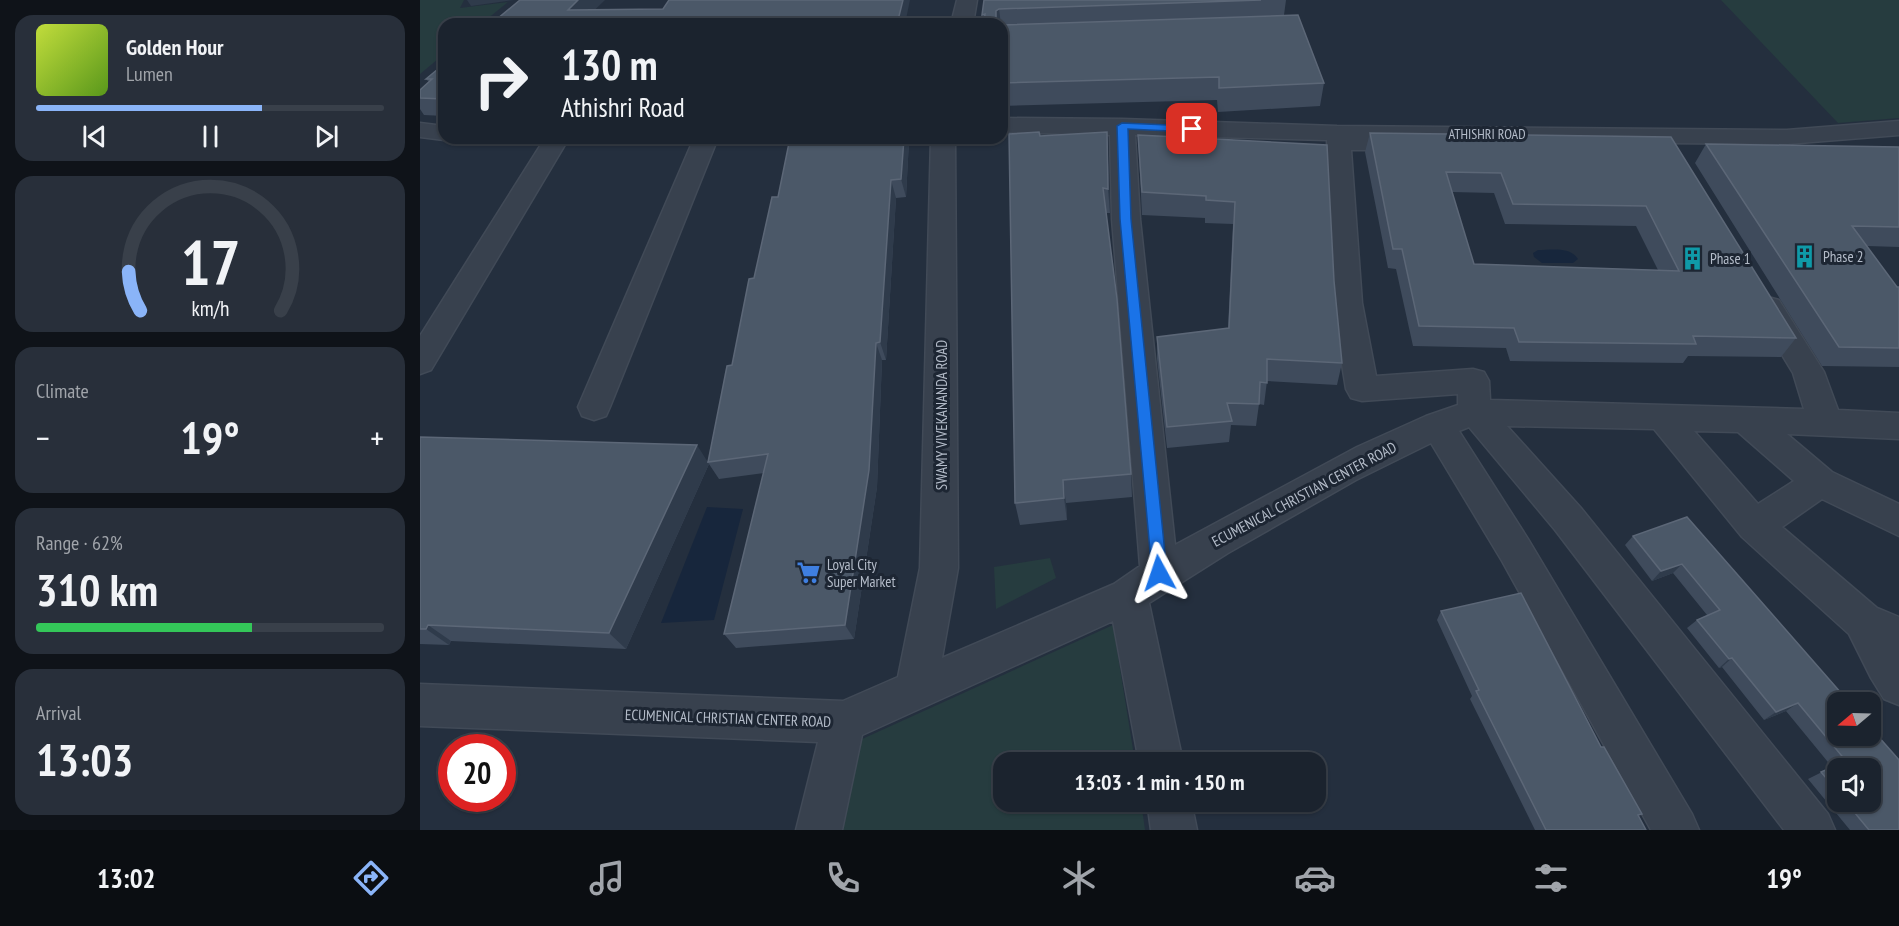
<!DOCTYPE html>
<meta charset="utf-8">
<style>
body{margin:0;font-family:"PT Sans Narrow",sans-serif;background:#282f3a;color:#f1f3f6;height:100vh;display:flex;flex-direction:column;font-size:22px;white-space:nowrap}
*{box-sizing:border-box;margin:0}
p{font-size:20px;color:#a0a4aa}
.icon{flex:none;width:33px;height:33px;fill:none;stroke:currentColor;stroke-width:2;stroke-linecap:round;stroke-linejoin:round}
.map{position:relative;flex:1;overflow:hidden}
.sheet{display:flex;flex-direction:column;gap:15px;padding:15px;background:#0f1319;width:420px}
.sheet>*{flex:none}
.guide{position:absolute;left:18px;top:18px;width:570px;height:126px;border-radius:18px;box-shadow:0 2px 4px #0004,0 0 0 2px #39404a;background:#1b232e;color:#f1f3f6;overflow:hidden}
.needle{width:39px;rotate:251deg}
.fabs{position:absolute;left:1407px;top:692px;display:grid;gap:12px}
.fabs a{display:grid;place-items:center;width:54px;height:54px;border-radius:12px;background:#1b232e;box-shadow:0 2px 4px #0004,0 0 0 2px #39404a;font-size:30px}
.speed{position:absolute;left:18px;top:734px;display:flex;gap:12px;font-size:30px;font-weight:700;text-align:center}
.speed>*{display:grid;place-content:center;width:78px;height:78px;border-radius:50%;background:#1b232e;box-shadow:0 2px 4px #0004,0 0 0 2px #39404a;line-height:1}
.speed .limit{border:9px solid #d22;background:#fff;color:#111}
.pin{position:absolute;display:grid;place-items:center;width:51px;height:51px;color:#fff;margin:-26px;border-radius:12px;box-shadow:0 3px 9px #0006}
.me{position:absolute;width:66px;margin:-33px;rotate:355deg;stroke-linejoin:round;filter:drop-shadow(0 0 4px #0008)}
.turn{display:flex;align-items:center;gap:21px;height:126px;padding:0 24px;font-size:27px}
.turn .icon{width:78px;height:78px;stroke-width:2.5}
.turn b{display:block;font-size:42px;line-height:51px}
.big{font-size:45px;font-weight:700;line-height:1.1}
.sheet .tile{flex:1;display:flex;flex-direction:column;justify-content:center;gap:9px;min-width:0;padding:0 21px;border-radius:18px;background:#282f3a}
.sheet .dial{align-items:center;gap:0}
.dial svg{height:156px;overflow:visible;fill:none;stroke:#39404a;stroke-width:7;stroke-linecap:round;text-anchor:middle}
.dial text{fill:#f1f3f6;stroke:none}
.song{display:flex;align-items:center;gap:18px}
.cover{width:72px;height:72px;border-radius:9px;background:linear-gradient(135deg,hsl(70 70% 55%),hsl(90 70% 35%))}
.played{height:6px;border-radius:3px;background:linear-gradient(90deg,#8ab4f8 65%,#39404a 65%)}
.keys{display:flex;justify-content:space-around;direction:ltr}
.heat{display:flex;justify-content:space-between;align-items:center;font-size:33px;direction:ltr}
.charge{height:9px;border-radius:4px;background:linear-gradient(90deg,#34c759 62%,#39404a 0)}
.trip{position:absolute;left:573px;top:752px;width:333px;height:60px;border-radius:18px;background:#1b232e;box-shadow:0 2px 4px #0004,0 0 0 2px #39404a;font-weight:700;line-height:60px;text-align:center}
.tabs{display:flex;height:96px;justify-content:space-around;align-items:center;background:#0b0e12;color:#a0a4aa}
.tabs .icon{width:42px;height:42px}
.tabs .active{color:#8ab4f8}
.tabs b{font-size:27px;color:#f1f3f6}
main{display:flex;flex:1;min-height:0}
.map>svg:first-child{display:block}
.green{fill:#263c3f}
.water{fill:#17263c}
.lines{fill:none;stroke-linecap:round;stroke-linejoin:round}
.minor-casing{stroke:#414a57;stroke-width:3}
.minor{fill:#38414e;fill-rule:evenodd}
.wall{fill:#3f4b5c;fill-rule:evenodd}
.shaded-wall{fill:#2f3b4b}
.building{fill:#4b5868;stroke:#5c6777;stroke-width:1.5;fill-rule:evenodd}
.route{fill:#1a73e8;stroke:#114b97;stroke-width:1.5}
.labels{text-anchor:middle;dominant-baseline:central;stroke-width:6;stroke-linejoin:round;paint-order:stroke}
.far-street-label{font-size:14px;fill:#b4bcc9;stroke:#1d2633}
.poi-label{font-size:15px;fill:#b4bcc9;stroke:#1d2633;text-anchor:start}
.street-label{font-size:15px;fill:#b4bcc9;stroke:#1d2633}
</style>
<main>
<section class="sheet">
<div class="tile">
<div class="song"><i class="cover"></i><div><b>Golden Hour</b><p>Lumen</p></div></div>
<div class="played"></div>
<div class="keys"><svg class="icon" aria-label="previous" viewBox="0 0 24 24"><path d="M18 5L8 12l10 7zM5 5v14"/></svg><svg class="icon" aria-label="pause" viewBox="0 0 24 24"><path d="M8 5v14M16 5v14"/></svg><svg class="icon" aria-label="next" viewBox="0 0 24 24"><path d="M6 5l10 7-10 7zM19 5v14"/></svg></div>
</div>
<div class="tile dial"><svg viewBox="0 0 100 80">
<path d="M14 69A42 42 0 1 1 86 69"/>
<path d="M14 69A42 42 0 0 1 8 49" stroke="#8ab4f8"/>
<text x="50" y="56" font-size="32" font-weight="700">17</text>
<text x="50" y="72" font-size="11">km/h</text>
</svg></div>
<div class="tile"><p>Climate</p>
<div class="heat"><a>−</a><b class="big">19°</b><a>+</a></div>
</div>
<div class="tile"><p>Range · 62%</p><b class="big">310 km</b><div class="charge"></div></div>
<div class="tile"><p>Arrival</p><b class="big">13:03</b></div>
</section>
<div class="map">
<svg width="1479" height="830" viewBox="0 0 1479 830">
<rect width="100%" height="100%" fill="#242f3e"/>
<g class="green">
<polygon points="0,0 44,0 40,8 88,2 61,24 24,24 24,54 0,74"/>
<polygon points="1301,0 1479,0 1479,118 1418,123"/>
<polygon points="630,558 636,578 576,609 574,567"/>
<polygon points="693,625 715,762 584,762 584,801 721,801 725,830 421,830 440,740"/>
</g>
<g class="water">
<path d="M1118,250c13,0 32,-4 40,9l-5,4h-31l-8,-6 -1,-4z"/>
<polygon points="287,507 323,509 294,620 241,623"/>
</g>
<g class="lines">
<defs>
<g id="minor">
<polygon points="537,0 557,0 553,24 531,24"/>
<path d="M582,118l120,1 215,7 450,4 112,-9v14l-112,9 -363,-3 1,2 -3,5 -9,2h-62l11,153 14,73 97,-7 11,3 5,9 1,19 314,9 -11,-36 -40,-66 4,-7 11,-3 11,3 45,72 14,38 61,3v26l-112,-5 45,38 67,32v32l-77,-37 -40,28 95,81 22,9v88l-15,-6 -13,-21 -22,-44 -107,-97 -88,-108 -147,-3 74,82 247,306 7,16h-51l-229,-300 -86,-103 -10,4 69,108 164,275 7,16h-48l-149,-269 -71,-118 -75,37 -128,73 -79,50 34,159h-44l-26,-141 -251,114 -20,95h-46l22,-88 -398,-16v-42l423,17 55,-24 22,-109 11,-430h24l3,430 -16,90 172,-74 26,-18 -28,-347 -2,-84 -108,-3zM715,135l192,5 5,163 14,86 5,9 11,3 96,-7v11l-32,11 -69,31 -182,98 -35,-326zM1274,431l44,1 56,49 -36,23z"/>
<polygon points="0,123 24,126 24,138 33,138 24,140 0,137"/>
<polygon points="125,138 149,138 11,370 0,374 0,336"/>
<polygon points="274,138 298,138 190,407 186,416 174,420 162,416 158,407"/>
<polygon points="727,801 771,801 777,830 731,830"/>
</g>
</defs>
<use href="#minor" class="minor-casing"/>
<use href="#minor" class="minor"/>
</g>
<g class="wall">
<polygon points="564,0 866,0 864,15 904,83 900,106 798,112 797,100 582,106 582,24 564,24 562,15"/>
<polygon points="24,64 24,116 4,115 0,109 0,90 9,82 6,79"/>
<polygon points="687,132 690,213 686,213 711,474 712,497 646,503 647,520 600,525 595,503 620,136"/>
<path d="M950,133l301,4 125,201 -15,19 -93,-1 -5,7 -173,-2 -4,-13 -93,-2 -17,-77 -8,-1 -23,-116zM1032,192l42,1 11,31 131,2 22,44 -184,-6z"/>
<polygon points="718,135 907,145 914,281 922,363 917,385 847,381 844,405 839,404 836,426 811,425 809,442 747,448 737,359 737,337 808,328 813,224 785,223 785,218 722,215"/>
<polygon points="370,138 489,138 489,140 486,197 476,198 466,360 462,360 457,487 434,639 316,648 304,634 344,473 299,479 289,464 206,649 31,641 29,645 0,644 0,437 288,461 334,278 358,197"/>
<polygon points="1286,144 1479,147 1479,247 1447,246 1477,287 1479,287 1479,367 1402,366 1275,163"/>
<path d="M1267,517l212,313h-49l-42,-51 24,-12 -46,-56 -22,9 -42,-53 -3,1 -32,-40 10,-8 10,-5 -34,-42 -21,8 -27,-36 8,-9zM1418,768l32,33h-32z"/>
<polygon points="1021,611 1181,747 1226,830 1115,830 1050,699 1052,696 1017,620"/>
</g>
<g class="shaded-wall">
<polygon points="47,0 94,0 51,6"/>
<polygon points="158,0 185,0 160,24 148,10"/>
<polygon points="483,0 490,0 485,24 477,24"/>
<polygon points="579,9 581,24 576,24 576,11"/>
<polygon points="687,132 688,157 690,213 688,189"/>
<polygon points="484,138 489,138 489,140 486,197 481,179"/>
<polygon points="471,180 476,198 466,360 460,342"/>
<polygon points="456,343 462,360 457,487 434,639 425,625"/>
<polygon points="277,445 289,464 206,649 189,633"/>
<polygon points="643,480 646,503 647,520 644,498"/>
<polygon points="1262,564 1253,573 1232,581 1241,571"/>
<polygon points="8,625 31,641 29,645 6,629"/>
<polygon points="1312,658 1302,667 1299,668 1309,659"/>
<polygon points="1378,703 1366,711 1344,720 1356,712"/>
</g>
<g class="building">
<polygon points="100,0 158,0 148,10 243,9 249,0 483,0 477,24 481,24 71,24"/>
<polygon points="564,0 841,0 579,9 576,11 576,23 578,24 564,24 565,14 562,15"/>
<polygon points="878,15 904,83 799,88 799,77 582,83 582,25"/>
<polygon points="24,64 24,99 0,98 0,90 12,79 6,79"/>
<polygon points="619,132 620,136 687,132 688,189 683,188 697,299 711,474 643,480 644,498 595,503 589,134"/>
<path d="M950,133l301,4 125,201 -103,-2 3,8 -177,-2 -5,-14 -95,-2 -17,-77h-9zM1026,172l55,1 12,31 133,2 33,65 -205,-7z"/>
<polygon points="718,135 907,145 914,281 922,363 847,359 847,383 840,382 839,404 807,403 812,421 747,427 737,337 809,328 815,202 786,200 786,196 722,192"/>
<polygon points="370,138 484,138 481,179 471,180 460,342 456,343 449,470 425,625 304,634 348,454 288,462 307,366 312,365 329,279 334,278 352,197 358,197"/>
<polygon points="1286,144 1479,147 1479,227 1432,226 1477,287 1479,287 1479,348 1419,347"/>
<polygon points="0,437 277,445 189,633 8,625 6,629 0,629"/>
<polygon points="1267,517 1429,702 1418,702 1418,735 1450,735 1450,727 1479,760 1479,830 1449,830 1425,801 1450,801 1450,768 1418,768 1418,792 1401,772 1426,761 1378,703 1356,712 1312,658 1309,659 1277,620 1300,610 1262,564 1241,571 1213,536"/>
<polygon points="1101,593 1181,747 1184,747 1222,814 1218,815 1226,830 1126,830 1056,691 1059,690 1021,611"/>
</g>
<polygon class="route" points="702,123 772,126 777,129 772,132 708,129 711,219 747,573 745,578 739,580 734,578 732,573 700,219 697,126"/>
<defs>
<symbol id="building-bare" viewBox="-9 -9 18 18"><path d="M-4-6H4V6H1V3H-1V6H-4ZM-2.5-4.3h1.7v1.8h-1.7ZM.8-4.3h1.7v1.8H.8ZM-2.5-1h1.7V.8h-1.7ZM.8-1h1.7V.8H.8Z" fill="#0f9aa8" stroke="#1d2633" stroke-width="2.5" paint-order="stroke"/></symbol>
<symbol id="supermarket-bare" viewBox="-9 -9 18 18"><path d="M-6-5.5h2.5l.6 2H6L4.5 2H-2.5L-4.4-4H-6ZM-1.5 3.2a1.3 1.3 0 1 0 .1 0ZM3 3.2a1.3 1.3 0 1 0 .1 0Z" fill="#3f7fe0" stroke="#1d2633" stroke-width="2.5" paint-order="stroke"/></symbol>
</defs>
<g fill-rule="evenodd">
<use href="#building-bare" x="1368" y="240" width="33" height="33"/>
<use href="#building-bare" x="1256" y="242" width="33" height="33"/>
<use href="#supermarket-bare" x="372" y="556" width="33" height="33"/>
</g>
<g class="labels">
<g class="far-street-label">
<text x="1067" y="134">ATHISHRI ROAD</text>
</g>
<g class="poi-label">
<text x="1403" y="256">Phase 2</text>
<text x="1290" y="258">Phase 1</text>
<text x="407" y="564">Loyal City<tspan x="407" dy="17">Super Market</tspan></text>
</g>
<g class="street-label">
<text transform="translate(521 415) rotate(-90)">SWAMY VIVEKANANDA ROAD</text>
<text transform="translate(884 494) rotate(-28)">ECUMENICAL CHRISTIAN CENTER ROAD</text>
<text transform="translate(308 718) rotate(2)">ECUMENICAL CHRISTIAN CENTER ROAD</text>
</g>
</g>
</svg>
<div class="fabs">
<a><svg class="needle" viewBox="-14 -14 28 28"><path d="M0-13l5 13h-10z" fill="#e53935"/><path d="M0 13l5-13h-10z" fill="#a0a4aa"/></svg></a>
<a><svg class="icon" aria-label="sound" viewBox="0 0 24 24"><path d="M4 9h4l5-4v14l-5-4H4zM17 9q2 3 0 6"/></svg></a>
</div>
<div class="speed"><div class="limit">20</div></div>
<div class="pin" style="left:772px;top:129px;background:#d93025"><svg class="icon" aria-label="arrive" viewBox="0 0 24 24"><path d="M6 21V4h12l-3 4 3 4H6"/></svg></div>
<svg class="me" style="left:739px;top:573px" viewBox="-20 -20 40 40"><path d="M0-17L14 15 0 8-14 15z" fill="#1a73e8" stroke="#fff" stroke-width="4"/></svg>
<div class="trip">13:03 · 1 min · 150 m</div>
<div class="guide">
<div class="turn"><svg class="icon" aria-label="right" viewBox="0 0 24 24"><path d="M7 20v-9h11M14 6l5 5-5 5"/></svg><div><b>130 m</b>Athishri Road</div></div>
</div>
</div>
</main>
<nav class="tabs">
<b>13:02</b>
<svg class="icon active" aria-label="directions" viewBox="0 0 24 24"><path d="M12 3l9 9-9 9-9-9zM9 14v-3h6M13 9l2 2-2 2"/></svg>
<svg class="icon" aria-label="music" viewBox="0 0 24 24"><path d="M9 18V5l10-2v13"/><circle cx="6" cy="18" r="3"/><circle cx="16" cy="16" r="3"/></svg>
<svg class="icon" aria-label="phone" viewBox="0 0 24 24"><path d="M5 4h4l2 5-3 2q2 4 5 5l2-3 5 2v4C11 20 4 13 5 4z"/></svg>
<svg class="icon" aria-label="climate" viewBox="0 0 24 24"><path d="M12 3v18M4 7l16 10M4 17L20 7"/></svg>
<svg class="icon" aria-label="car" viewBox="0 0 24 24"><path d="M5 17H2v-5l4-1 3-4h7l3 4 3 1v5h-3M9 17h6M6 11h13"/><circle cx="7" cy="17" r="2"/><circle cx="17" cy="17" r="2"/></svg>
<svg class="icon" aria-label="filters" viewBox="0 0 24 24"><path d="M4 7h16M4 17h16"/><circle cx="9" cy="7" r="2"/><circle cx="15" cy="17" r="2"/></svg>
<b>19°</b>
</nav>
